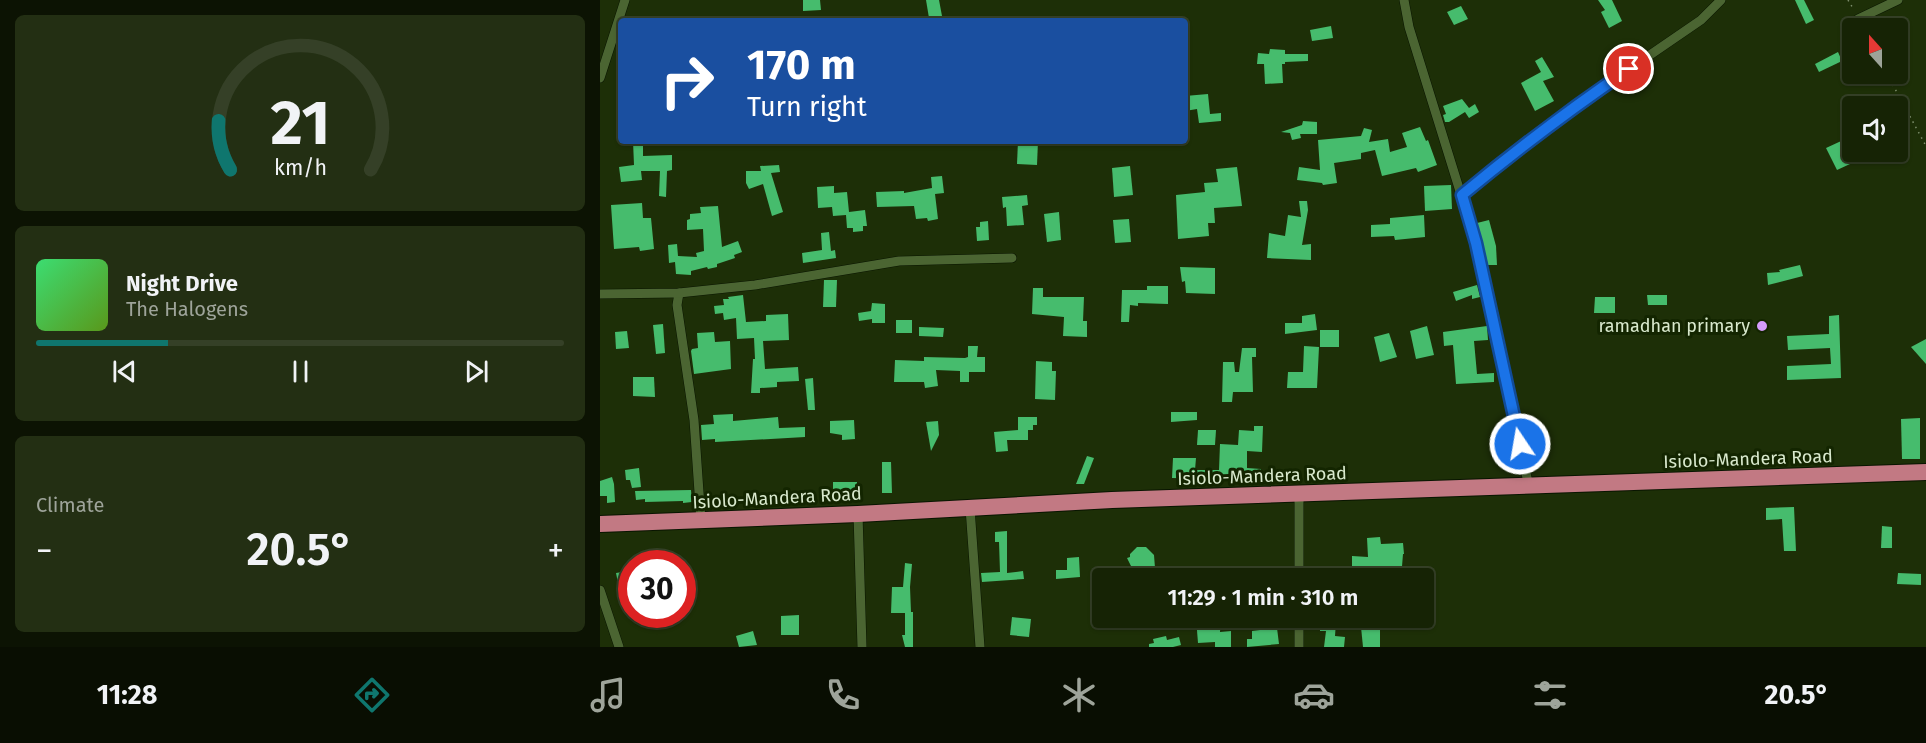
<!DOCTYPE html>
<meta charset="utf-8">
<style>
body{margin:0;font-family:"Fira Sans",sans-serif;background:#232f13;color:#f1f3f6;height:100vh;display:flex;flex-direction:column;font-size:22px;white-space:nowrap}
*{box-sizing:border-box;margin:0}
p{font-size:20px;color:#9ea49a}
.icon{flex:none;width:33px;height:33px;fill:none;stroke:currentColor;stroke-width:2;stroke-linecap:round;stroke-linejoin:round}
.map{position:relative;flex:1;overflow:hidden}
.side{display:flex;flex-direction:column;gap:15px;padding:15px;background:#0c1303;width:600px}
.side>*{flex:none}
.hud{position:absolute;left:18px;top:18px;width:570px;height:126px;border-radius:6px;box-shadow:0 2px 4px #0004,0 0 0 2px #354027;background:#1a4fa0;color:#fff;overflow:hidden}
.needle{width:39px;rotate:339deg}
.controls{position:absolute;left:1242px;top:18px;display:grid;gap:12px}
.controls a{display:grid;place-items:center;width:66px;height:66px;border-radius:6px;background:#162305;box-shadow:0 2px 4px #0004,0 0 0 2px #354027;font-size:30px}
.speed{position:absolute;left:18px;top:550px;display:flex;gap:12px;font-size:30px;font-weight:700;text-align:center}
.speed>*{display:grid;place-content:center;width:78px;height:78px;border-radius:50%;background:#162305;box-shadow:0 2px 4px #0004,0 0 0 2px #354027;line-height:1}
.speed .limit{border:9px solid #d22;background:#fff;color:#111}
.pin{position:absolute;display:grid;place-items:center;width:51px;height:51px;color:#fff;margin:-26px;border:3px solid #fff;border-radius:50%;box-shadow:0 2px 6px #0007}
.me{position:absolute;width:66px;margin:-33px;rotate:348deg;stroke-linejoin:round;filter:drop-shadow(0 0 4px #0008)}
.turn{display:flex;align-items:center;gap:21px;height:126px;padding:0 30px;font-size:27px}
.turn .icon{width:78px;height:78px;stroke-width:2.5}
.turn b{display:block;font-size:42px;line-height:51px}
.big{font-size:45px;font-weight:600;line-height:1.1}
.side .tile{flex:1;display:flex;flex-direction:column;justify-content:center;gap:9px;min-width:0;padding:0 21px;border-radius:9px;background:#232f13}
.side .dial{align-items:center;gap:0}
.dial svg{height:156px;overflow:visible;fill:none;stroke:#354027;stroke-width:7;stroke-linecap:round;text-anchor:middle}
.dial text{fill:#f1f3f6;stroke:none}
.song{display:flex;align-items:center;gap:18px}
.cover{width:72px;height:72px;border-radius:9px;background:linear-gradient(135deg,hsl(140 70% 55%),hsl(90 70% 35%))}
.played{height:6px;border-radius:3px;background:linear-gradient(90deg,#0f766e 25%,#354027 25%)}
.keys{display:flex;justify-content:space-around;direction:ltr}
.heat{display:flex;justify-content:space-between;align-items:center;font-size:33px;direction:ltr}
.trip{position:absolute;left:492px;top:568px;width:342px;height:60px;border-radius:6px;background:#162305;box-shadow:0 2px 4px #0004,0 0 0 2px #354027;font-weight:600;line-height:60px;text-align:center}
.tabs{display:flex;height:96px;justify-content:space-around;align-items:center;background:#090e02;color:#9ea49a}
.tabs .icon{width:42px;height:42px}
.tabs .current{color:#0f766e}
.tabs b{font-size:27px;color:#f1f3f6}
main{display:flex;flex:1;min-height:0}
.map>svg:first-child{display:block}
.building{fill:#46bc6d}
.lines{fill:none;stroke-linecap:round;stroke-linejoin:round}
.street-casing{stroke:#091500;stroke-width:10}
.highway-casing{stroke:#091500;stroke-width:18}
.path{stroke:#7c8d6b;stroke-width:1.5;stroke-dasharray:1.5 4.5;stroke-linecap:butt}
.street{stroke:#4b6532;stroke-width:9}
.highway{stroke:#c27983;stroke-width:16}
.route-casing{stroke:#114b97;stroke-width:15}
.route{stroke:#1a73e8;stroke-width:10}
.poi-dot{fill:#d59cfb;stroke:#132500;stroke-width:2}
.labels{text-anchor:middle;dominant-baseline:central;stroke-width:6;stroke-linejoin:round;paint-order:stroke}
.poi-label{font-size:18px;fill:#d9e9cd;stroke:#132500;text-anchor:end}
.street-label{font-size:18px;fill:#d9e9cd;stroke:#132500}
</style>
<main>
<section class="side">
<div class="tile dial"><svg viewBox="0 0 100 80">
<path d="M14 69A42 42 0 1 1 86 69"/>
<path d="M14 69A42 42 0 0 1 8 44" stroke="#0f766e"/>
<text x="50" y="56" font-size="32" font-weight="700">21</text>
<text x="50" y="72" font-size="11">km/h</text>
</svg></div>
<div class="tile">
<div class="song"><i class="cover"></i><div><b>Night Drive</b><p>The Halogens</p></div></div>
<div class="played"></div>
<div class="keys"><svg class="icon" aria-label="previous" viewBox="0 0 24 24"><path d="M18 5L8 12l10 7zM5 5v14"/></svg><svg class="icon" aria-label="pause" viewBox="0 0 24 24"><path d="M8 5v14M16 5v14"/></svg><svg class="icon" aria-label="next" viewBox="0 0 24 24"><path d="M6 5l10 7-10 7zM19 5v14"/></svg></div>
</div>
<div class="tile"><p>Climate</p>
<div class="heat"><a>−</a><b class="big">20.5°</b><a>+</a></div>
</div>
</section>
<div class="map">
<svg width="1326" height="647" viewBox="0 0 1326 647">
<rect width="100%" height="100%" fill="#1d2f07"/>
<g class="building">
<polygon points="203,0 220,0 221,10 203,11"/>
<polygon points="326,0 339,0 342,16 329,18"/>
<polygon points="998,0 1012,0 1022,21 1009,28 1001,12 1005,10"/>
<polygon points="1195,0 1204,0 1214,20 1206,24"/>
<polygon points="861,6 868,19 854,25 847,12"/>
<polygon points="731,26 733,38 712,41 710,30"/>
<polygon points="670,49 685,50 685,54 708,54 708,61 685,62 685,64 682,64 683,83 665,84 664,64 657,64 658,53 669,54"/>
<polygon points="1238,52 1242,61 1219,72 1215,64"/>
<polygon points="942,57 954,77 943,81 954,101 935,111 921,83 941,72 935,61"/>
<polygon points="608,94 610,114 621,113 621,121 599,123 597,109 585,111 585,96"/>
<polygon points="862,99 869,108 875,104 879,112 869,118 865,112 849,122 845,122 843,115 846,114 843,106"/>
<polygon points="703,121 717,122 717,134 700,134 701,138 692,140 690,133 681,132 702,125"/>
<polygon points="820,127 826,141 828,140 837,165 818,172 816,168 782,176 775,150 761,153 761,159 734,163 737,183 723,185 722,183 697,180 699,167 720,170 718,140 761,136 764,128 772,130 769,142 788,139 790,152 807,147 802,133"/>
<polygon points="1252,136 1252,152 1276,152 1237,170 1226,148"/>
<polygon points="33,141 43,141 43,156 72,155 72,170 67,171 66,197 59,196 60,171 41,171 42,180 21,182 19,167 34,165"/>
<polygon points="418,141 438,141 437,165 417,164"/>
<polygon points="179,165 180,172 171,173 183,212 172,216 163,184 149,189 146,183 146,171 161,171 160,166"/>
<polygon points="530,166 533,195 514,197 512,168"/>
<polygon points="637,167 642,206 614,208 615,223 608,223 609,236 578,239 576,195 605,192 604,183 618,182 616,169"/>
<polygon points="342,176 344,193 335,194 338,219 328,221 327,218 316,219 314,206 277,207 276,192 304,191 304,193 332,188 331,177"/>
<polygon points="851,185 852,209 825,211 824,186"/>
<polygon points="234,186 234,193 247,192 249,212 265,210 267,226 263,226 263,231 253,232 253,228 247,228 246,215 233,216 232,207 218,208 217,187"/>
<polygon points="427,195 428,205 422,206 424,225 407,226 406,207 403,208 402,197"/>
<polygon points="699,201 707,201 708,210 702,245 711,244 711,260 667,258 669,233 685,236 688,215 701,217"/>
<polygon points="42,203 43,218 51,218 54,249 40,251 39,247 14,249 11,205"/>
<polygon points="118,206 122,247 138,241 142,252 134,255 135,258 117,264 117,267 108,269 107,267 91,271 91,275 76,274 75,262 69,263 68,245 77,244 78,256 97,257 96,253 104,251 103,229 87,230 87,220 90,219 90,214 101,213 100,207"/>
<polygon points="459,212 461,240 447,242 444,214"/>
<polygon points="824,215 825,237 795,240 794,236 771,237 771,225 790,224 790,218"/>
<polygon points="529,219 531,242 515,243 513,220"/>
<polygon points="889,220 896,246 897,265 888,265 877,223"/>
<polygon points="388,221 389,240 377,241 376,227 380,227 380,222"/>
<polygon points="229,232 231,251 235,250 236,258 203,263 202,253 222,250 221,233"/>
<polygon points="1200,265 1203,276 1168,285 1167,273 1180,272 1179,270"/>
<polygon points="580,267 615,268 615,294 586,293 585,281 582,282"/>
<polygon points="224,280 237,280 236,307 223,307"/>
<polygon points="877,285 880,297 872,299 872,295 856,301 853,292"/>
<polygon points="547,286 568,286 568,304 538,303 538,306 530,305 529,322 521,322 522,290 547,290"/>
<polygon points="433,288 443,288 443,297 484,297 483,321 487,321 487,337 463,336 464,317 432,314"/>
<polygon points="143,295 146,322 166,321 166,315 188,314 189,340 163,341 165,369 198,367 199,381 177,382 177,387 160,388 160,393 151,393 153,359 155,359 154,338 137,339 136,318 124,320 123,313 115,314 114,306 124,305 123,299 129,299 128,297"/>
<polygon points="1047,295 1067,295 1067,305 1048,305"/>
<polygon points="995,297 1015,297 1015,313 994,313"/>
<polygon points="272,303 285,304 285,323 272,323 272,319 259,321 258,313 271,311"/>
<polygon points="715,314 717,330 685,334 685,323 702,323 702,316"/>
<polygon points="1239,315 1241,378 1187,380 1187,366 1231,364 1230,348 1188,350 1187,336 1229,334 1229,316"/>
<rect x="296" y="320" width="16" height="13"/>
<polygon points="63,324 65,353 56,354 53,325"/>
<polygon points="827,326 834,355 816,359 810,331"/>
<polygon points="887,326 888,340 874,341 877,374 894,373 894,382 856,384 853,345 844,346 843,332"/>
<polygon points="319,327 344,328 343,337 319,336"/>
<rect x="720" y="330" width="19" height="17"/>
<polygon points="27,331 29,348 16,349 15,332"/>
<polygon points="114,332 115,342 130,341 131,369 94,374 91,351 92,349 98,348 97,333"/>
<polygon points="789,333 797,357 780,362 774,337"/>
<polygon points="1326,339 1326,364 1311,347"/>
<polygon points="368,346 378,346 377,357 385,357 385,372 369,372 369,382 360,382 360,371 336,370 338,386 325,388 324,382 294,382 295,360 324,361 324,357 365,358 368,357"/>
<polygon points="704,346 719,347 717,388 687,388 688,372 703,372"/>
<polygon points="642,348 656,348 656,357 652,357 653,392 633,392 632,402 622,402 623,362 634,362 635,372 639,372"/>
<polygon points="436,361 452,362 452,371 456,371 455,400 435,399"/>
<polygon points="33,377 54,377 55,397 33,396"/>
<polygon points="213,378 215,410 208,410 205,379"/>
<polygon points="571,412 597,412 597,420 571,422"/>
<polygon points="133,414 133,421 178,417 179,428 205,427 205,437 115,442 115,439 102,440 101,425 114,424 113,415"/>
<polygon points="418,417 437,417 437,425 433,425 433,430 428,430 428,440 407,440 408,451 396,452 394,432 418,430"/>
<polygon points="1320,418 1320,459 1302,459 1301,419"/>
<polygon points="254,420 255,439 242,440 242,435 230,433 230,421"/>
<polygon points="338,421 339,435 331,451 326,422"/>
<polygon points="654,426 663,426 662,452 647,451 647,468 661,469 661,480 572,478 573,458 596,458 595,470 619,470 620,444 638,445 639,430 654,431"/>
<polygon points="598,430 616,430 615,445 597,445"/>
<polygon points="487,456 494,458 484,484 476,484"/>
<polygon points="282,462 291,462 292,493 282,493"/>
<polygon points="39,468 41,487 32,488 30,480 26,480 25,470"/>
<polygon points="12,477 14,484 15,502 7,503 7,496 0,496 0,481"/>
<rect x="233" y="482" width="24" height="10"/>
<polygon points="91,490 92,502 83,503 83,501 45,502 45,499 36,500 35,491"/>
<polygon points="1194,507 1196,551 1184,551 1182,519 1166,520 1166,508"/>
<polygon points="1282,526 1292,527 1292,548 1281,548"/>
<polygon points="407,531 407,573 423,571 424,579 382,582 381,573 400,572 399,542 395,542 395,532"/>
<polygon points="780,537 781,544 803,543 804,554 803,554 801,579 752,579 752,556 768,557 767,538"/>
<polygon points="537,547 546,547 554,555 555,568 533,570 527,558 530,557 530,554"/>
<polygon points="479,557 480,577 456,579 456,570 467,570 467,558"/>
<polygon points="305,563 312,564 310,587 311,612 313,612 313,647 305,647 302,635 305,635 305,613 291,613 292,587 303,587"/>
<polygon points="29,571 30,576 32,576 32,585 19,588 16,573"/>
<polygon points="1298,573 1321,574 1321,585 1297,584"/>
<polygon points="199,615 199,635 181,635 181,616"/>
<polygon points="412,617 431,619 429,637 410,635"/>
<polygon points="596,618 621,618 620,632 631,631 631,647 615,647 615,642 598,643"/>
<polygon points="720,621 736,622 735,636 745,637 744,647 724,647 726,631 720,631"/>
<polygon points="761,627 780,628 780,647 763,647"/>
<polygon points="677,628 679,644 647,647 647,639 652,639 652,631"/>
<polygon points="153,631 157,645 139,647 136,636"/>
<polygon points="566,636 567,640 579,637 581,645 573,647 549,647 549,644 554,643 553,639"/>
</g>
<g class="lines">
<defs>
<g id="street">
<polyline points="804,0 809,27 876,243 929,487"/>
<polyline points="1258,19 1298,0"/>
<polyline points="0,78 25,0"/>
<polyline points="862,195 892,171 993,94 1101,20 1121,0"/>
<polyline points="79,293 77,305 94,420 101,521"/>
<polyline points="0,294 79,293 155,285 299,261 412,258"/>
<polyline points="699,494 699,579"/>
<polyline points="370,508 380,647"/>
<polyline points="258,514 262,647"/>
<polyline points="0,590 19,647"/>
<polyline points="699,647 699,618"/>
</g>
<polyline id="highway" points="0,524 258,514 512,500 1326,472"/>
</defs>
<use href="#street" class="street-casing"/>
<use href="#highway" class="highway-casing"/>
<g class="path">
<polyline points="1248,0 1254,10"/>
<polyline points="1287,74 1326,146"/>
</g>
<use href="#street" class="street"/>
<use href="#highway" class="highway"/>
</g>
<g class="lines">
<defs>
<path id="route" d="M920,444l-44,-201 -14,-48c53,-44 110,-87 167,-126"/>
</defs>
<use href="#route" class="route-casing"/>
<use href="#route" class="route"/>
</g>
<circle class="poi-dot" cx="1162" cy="326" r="6"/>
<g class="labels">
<g class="poi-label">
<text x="1150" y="326">ramadhan primary</text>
</g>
<g class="street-label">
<text transform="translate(1148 459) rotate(-2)">Isiolo-Mandera Road</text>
<text transform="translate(662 476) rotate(-2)">Isiolo-Mandera Road</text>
<text transform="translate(177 498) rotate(-3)">Isiolo-Mandera Road</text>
</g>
</g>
</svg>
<div class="controls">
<a><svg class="needle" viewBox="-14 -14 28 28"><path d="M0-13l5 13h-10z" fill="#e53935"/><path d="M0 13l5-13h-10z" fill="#9ea49a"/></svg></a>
<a><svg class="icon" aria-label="sound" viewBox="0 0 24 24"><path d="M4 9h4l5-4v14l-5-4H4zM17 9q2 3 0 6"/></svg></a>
</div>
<div class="speed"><div class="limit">30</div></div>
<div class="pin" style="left:1029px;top:69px;background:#d93025"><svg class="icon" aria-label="arrive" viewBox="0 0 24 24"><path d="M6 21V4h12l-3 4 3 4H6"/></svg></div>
<svg class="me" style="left:920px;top:444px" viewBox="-20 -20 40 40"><circle r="17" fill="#1a73e8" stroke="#fff" stroke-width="3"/><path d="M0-11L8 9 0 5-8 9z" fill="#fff"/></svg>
<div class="trip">11:29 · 1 min · 310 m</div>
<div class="hud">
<div class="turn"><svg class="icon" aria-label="right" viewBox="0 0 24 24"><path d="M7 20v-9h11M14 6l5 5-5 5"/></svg><div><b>170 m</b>Turn right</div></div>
</div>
</div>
</main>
<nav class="tabs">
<b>11:28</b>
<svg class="icon current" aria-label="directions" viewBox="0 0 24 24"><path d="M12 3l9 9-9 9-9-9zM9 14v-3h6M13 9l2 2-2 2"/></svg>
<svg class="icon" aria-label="music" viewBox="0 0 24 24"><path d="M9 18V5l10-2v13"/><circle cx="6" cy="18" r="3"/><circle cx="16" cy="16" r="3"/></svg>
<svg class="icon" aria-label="phone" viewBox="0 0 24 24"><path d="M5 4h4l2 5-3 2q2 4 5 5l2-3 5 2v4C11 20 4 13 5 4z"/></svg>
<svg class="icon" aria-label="climate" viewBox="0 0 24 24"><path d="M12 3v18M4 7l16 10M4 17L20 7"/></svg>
<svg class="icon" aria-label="car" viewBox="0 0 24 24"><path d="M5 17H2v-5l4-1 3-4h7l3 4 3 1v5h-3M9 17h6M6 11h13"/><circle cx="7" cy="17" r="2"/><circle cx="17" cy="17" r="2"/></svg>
<svg class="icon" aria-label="filters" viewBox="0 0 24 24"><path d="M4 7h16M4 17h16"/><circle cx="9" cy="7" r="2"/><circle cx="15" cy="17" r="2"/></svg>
<b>20.5°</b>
</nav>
